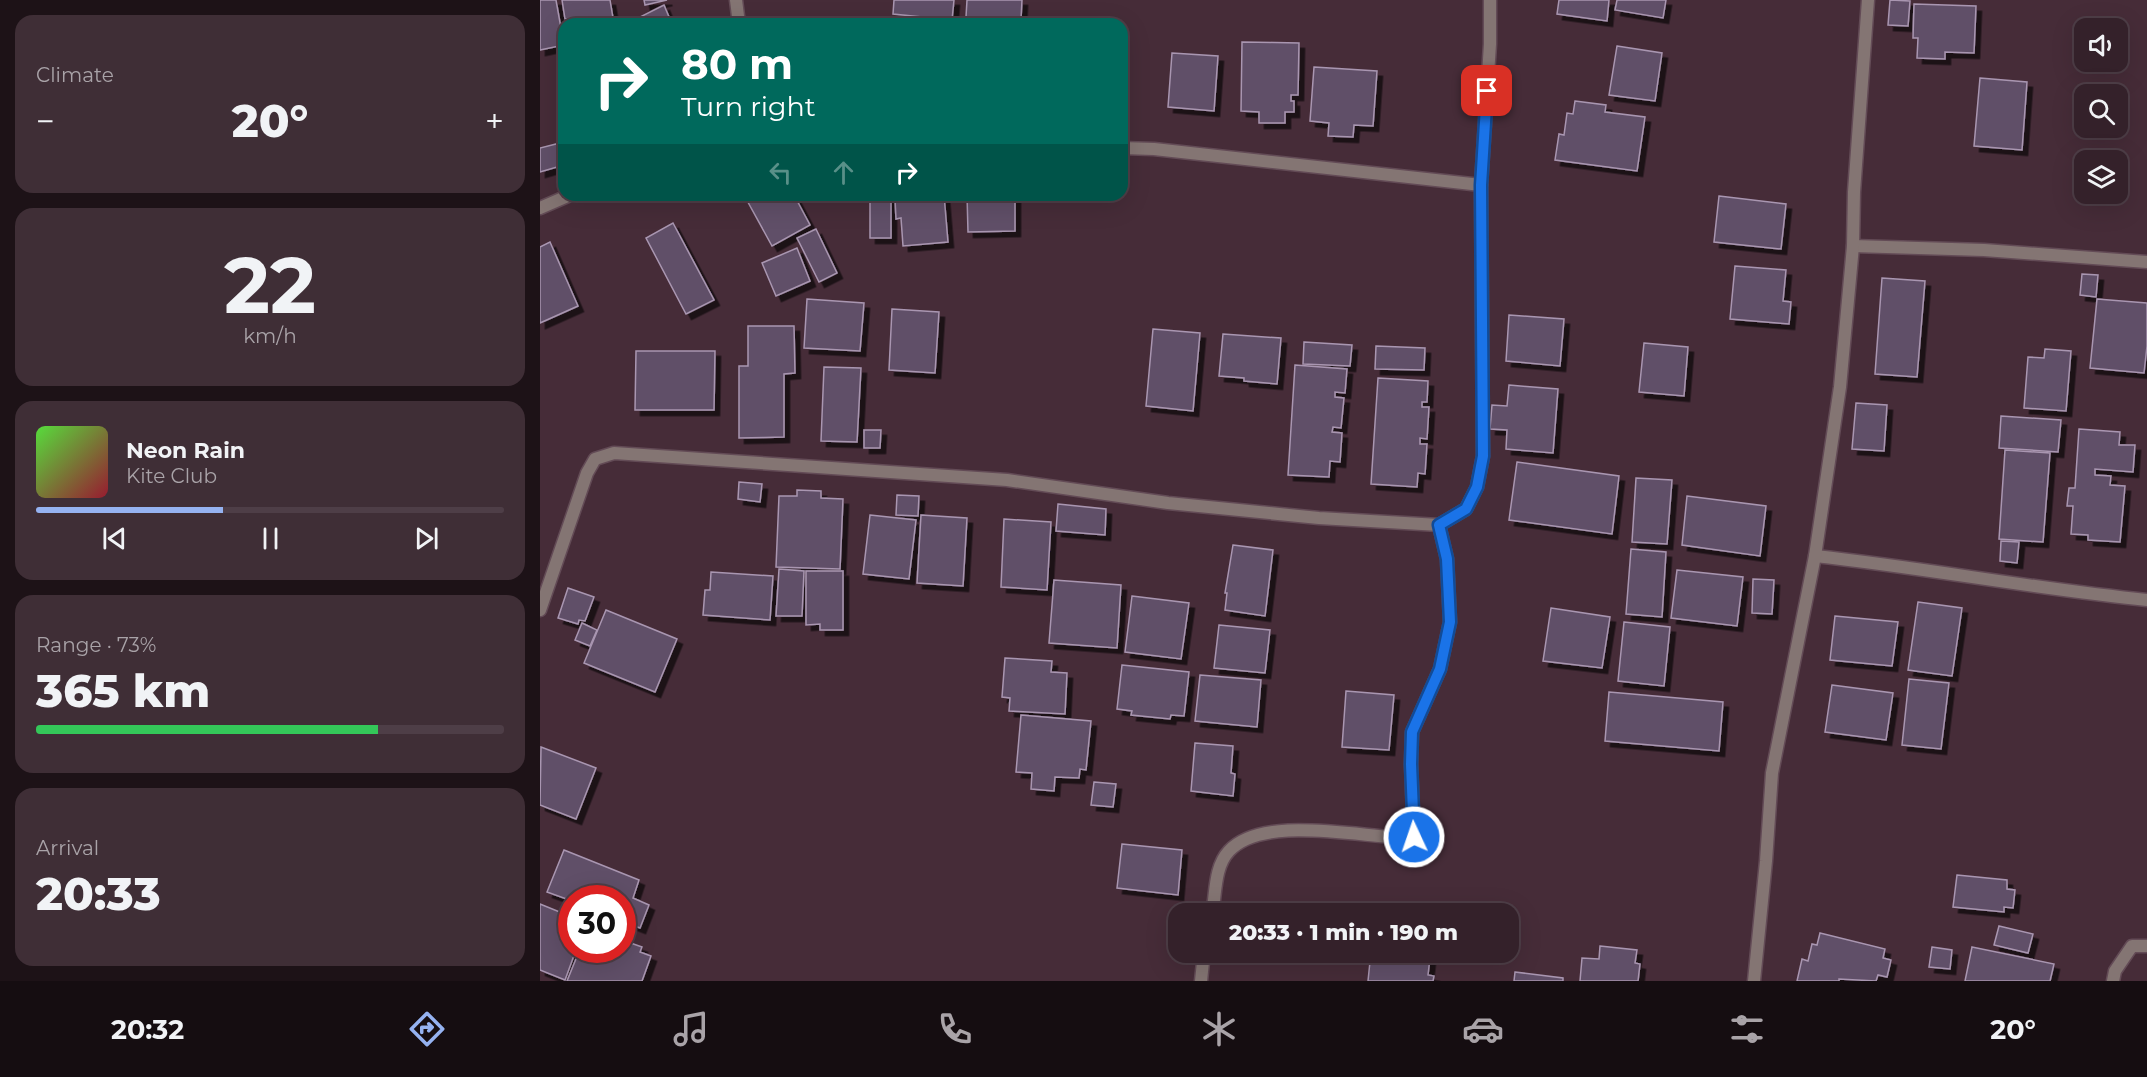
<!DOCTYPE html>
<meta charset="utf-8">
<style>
body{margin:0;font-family:Montserrat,sans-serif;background:#3f2e36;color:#f1f3f6;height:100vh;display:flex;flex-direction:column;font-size:22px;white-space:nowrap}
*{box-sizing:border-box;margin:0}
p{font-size:20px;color:#a9a3a8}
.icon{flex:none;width:33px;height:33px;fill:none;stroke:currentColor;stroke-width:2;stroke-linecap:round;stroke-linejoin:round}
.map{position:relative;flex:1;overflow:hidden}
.details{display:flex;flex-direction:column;gap:15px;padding:15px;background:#1d1217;width:540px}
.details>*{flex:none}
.guide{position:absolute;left:18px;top:18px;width:570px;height:183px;border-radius:18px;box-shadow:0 6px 24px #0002,0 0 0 2px #4e3e47;background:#00695c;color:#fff;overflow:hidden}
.tools{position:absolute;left:1534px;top:18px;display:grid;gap:12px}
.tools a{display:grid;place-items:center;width:54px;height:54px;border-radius:12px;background:#34212a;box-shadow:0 6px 24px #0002,0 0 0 2px #4e3e47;font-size:30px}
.speed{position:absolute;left:18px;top:885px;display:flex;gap:12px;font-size:30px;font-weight:700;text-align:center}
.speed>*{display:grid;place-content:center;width:78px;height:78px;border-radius:50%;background:#34212a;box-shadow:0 6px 24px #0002,0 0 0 2px #4e3e47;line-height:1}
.speed .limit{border:9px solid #d22;background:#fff;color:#111}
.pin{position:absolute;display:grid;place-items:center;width:51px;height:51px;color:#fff;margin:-26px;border-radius:12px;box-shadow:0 3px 9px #0006}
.me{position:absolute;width:66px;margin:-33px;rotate:357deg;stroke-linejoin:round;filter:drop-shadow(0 0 4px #0008)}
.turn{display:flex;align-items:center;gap:21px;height:126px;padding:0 24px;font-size:27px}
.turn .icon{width:78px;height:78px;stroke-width:2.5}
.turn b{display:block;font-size:42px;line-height:51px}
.lanes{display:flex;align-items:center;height:57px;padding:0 24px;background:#0003;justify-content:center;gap:30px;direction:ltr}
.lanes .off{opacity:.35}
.big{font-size:45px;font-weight:800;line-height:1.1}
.details .widget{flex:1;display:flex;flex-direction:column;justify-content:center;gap:9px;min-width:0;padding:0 21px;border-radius:18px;background:#3f2e36}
.details .dial{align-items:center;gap:0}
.dial b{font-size:78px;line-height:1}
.song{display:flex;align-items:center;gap:18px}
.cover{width:72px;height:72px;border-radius:9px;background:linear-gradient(135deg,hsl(110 70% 55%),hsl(350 70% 35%))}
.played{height:6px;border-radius:3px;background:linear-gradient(90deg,#95b2f1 40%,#4e3e47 40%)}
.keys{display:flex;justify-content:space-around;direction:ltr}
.heat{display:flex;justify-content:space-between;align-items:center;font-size:33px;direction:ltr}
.charge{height:9px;border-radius:4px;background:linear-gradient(90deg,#34c759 73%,#4e3e47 0)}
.trip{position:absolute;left:628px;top:903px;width:351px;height:60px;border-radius:18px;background:#34212a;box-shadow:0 6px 24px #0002,0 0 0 2px #4e3e47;font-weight:800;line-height:60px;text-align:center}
.tab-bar{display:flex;height:96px;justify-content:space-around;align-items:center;background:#150d11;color:#a9a3a8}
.tab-bar .icon{width:42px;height:42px}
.tab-bar .selected{color:#95b2f1}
.tab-bar b{font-size:27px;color:#f1f3f6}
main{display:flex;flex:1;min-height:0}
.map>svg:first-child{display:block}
.building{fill:#604f67;stroke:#a996b1;stroke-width:1.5;filter:url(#shadow)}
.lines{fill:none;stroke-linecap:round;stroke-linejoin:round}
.minor-casing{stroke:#634b56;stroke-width:15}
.minor{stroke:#847573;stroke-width:12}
.route-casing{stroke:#114b97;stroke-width:15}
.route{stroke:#1a73e8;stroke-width:10}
</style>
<main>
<section class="details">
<div class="widget"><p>Climate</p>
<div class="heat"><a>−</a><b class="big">20°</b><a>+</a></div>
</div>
<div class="widget dial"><b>22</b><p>km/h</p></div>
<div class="widget">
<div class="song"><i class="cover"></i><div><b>Neon Rain</b><p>Kite Club</p></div></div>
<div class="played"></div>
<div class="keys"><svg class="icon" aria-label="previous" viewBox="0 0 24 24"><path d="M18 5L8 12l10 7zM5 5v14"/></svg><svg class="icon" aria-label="pause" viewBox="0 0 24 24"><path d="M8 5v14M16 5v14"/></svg><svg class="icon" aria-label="next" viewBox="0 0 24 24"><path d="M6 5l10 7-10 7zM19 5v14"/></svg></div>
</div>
<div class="widget"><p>Range · 73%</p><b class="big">365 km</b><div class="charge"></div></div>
<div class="widget"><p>Arrival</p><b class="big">20:33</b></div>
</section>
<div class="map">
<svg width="1607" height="981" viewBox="0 0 1607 981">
<defs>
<filter id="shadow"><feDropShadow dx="5.5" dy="5.5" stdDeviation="0" flood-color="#0009"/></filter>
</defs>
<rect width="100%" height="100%" fill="#462c38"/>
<g class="building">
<polygon points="0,0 16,0 24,45 0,50"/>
<polygon points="22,0 70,0 74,24 33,24 32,18 25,19"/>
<polygon points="104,0 127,0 105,5"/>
<polygon points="354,0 414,0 412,20 353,14"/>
<polygon points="427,0 482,0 481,19 426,17"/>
<polygon points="1019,0 1069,0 1067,21 1017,14"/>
<polygon points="1077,0 1126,0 1123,18 1075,10"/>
<polygon points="1350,0 1370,1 1368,26 1348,25"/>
<polygon points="1374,4 1436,6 1434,53 1405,52 1405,59 1377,58 1378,38 1373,38"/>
<polygon points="124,5 132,24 91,24 90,22"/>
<polygon points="702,42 759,43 758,95 751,95 751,101 754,101 754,112 745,112 745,123 719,123 719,112 701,111"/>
<polygon points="1077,46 1122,53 1115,101 1069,95"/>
<polygon points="632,53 678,56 674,111 628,107"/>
<polygon points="774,67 837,71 833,126 814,125 813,137 788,136 789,123 770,121"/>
<polygon points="1440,78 1487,82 1482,150 1434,146"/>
<polygon points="1035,101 1066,105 1065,112 1105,117 1097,171 1015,160 1019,134 1024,135 1027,113 1033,114"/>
<polygon points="20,143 24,165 0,172 0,148"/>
<polygon points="204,195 254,195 270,225 232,246"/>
<polygon points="361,195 404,195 408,242 363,246 361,218 356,219 355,199 361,198"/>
<polygon points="427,195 475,195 475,231 428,232"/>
<polygon points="1179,196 1246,204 1241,249 1174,242"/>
<rect x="330" y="198" width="21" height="40"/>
<polygon points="133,223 174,300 146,314 106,238"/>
<polygon points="276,229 297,273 279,282 257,238"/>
<polygon points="10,242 38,306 0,323 0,247"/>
<polygon points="257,248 270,281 236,296 222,263"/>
<polygon points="1195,266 1246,270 1243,301 1251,302 1249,324 1190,319"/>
<polygon points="1542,274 1558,275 1556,297 1540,295"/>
<polygon points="1342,278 1385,281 1377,377 1335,374"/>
<polygon points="267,299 324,303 320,351 264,348"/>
<polygon points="1557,299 1607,303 1607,346 1604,373 1550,368"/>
<polygon points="352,309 399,312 395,373 349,370"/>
<polygon points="969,315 1024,319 1020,366 966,361"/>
<polygon points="208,326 254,326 255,373 244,374 244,437 199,438 199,366 208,366"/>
<polygon points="613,329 660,333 653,411 606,406"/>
<polygon points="683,334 741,338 737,384 704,381 704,378 679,376"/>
<polygon points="764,342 812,345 810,366 763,364"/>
<polygon points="1104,343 1148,347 1144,396 1099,392"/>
<polygon points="836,346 885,348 884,370 835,369"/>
<polygon points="1505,349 1531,351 1526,411 1484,408 1488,357 1504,358"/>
<polygon points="96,351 175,351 174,410 95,410"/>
<polygon points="755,365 807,369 805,393 795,392 795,397 804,398 801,428 793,427 792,432 802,433 800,462 790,461 789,477 748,475"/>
<polygon points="284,367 321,368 317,442 281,441"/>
<polygon points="838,378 888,381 887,402 882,402 882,407 889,407 887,439 880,438 880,444 887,444 885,474 878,473 877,487 831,484"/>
<polygon points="969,385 1018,389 1013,453 966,449 967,430 950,429 952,405 967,406"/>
<polygon points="1316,403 1347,405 1344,451 1312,449"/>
<polygon points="1461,416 1521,420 1518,452 1459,448"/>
<polygon points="1539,429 1580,432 1579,445 1595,445 1593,472 1555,469 1555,475 1571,476 1570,485 1585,486 1580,542 1548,540 1548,535 1531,534 1533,506 1527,506 1529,488 1535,488"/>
<polygon points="324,430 341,430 340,448 324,448"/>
<polygon points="1465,450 1510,453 1503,542 1459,539"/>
<polygon points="977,462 1079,476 1072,534 969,520"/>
<polygon points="1096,478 1132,480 1127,544 1092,542"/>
<polygon points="199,482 222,484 220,502 198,499"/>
<polygon points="257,490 281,491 281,498 303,499 300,569 236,567 239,496 257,496"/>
<polygon points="357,495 379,496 378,516 356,515"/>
<polygon points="1147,496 1226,506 1220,556 1142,545"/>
<polygon points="518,504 566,509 565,535 516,531"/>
<polygon points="330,515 376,520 369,579 323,574"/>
<polygon points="381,515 427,518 423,586 377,583"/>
<polygon points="464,519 511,522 507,590 461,587"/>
<polygon points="1461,541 1479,542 1477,563 1460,561"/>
<polygon points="693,545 733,550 725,616 685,610 687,593 685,593"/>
<polygon points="1091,549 1126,552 1122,617 1086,614"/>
<polygon points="239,569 264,571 262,616 236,616"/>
<polygon points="1137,570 1203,577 1197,626 1131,618"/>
<polygon points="266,571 303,571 303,630 280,630 280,624 266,625"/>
<polygon points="171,572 233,576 230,620 163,615 165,590 170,590"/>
<polygon points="1213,579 1234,580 1232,614 1212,613"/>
<polygon points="514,580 581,585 577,648 509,643"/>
<polygon points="28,588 54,597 45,621 39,620 38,624 18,618"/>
<polygon points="592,596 649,603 641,659 585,652"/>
<polygon points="1378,602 1422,608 1412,676 1368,670"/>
<polygon points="1011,608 1070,617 1062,668 1003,661"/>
<polygon points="66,610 137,639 115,692 44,663"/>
<polygon points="1295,616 1358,622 1352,666 1290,660"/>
<polygon points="1084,622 1130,627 1124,686 1078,681"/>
<polygon points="42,623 57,630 50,646 35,640"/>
<polygon points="679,625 730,630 725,673 674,668"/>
<polygon points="465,658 512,661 511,672 527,673 525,714 469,711 470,698 462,697"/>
<polygon points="582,665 649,672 644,716 631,715 630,719 591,715 592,711 577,709"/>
<polygon points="660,675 721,680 717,727 655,721"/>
<polygon points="1369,679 1409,683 1401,749 1362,745"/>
<polygon points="1292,685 1353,693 1346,740 1285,732"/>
<polygon points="806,691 854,695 849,750 802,747"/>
<polygon points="1069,692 1183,702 1179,751 1065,741"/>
<polygon points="481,715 551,721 546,770 540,769 539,778 515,777 514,791 491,789 492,773 476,772"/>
<polygon points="655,743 693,746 691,773 695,774 693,796 651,791"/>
<polygon points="1,747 56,768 36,819 0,805"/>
<polygon points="554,782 576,784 573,807 551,805"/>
<polygon points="582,844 642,850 638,895 577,888"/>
<polygon points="24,850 99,880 93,898 109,905 100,928 82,921 82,898 32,898 32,901 7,892"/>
<polygon points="1417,875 1467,880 1467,889 1475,890 1473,908 1464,907 1464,912 1413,907"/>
<polygon points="0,904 32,917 32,950 36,950 25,980 0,970"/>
<polygon points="1459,926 1493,934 1488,953 1454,945"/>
<polygon points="1280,933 1345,949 1343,958 1351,960 1347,977 1338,975 1336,981 1299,979 1299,981 1257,981 1262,959 1268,961 1272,944 1277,945"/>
<polygon points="82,940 102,947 100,952 111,956 102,981 27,981 38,954 57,961 62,950 82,950"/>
<polygon points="1060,946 1097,950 1095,963 1100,964 1098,981 1040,981 1042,958 1059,959"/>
<polygon points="1392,947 1412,950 1410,969 1389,967"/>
<polygon points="1432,947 1514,964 1510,981 1425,981"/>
<polygon points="831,952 890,958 888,975 894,976 893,981 828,981"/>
<polygon points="975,972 1023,978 1023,981 974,981"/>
</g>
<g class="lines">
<defs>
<g id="minor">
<polyline points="196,0 199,24"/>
<polyline points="582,148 614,149 941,185"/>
<polyline points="0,208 30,195"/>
<polyline points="1313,246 1444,250 1607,262"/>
<path d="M1275,556c111,12 221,33 332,44"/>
<polyline points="0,610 47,473 55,459 74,453 467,480 628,503 779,518 899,525 926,509 937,487 943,456 941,185 950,44 950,0"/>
<path d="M672,914c4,-20 2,-47 17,-63 35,-38 138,-12 185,-13l-3,-74 1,-32 28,-63 10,-47 -3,-63 -8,-34"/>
<polyline points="661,981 664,952"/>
<polyline points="1214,981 1226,861 1232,773 1275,556 1300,387 1313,246 1314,192 1328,0"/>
<polyline points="1573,981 1575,971 1592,946 1607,946"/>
</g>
</defs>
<use href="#minor" class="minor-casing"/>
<use href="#minor" class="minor"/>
</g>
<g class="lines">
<defs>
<polyline id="route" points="874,837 871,764 872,732 900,669 910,622 907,559 899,525 926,509 937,487 943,456 941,185 947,91"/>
</defs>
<use href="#route" class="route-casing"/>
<use href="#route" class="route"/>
</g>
</svg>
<div class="tools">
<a><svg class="icon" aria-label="sound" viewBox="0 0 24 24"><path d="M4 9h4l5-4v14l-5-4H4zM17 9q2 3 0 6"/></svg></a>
<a><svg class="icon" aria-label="search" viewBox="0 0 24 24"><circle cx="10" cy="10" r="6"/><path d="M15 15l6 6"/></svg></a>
<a><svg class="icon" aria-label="layers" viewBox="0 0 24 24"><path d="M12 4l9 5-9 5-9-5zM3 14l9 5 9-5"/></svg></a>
</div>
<div class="speed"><div class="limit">30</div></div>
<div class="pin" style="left:947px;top:91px;background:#d93025"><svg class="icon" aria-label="arrive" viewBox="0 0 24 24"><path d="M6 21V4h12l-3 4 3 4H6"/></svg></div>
<svg class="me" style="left:874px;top:837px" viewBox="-20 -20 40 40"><circle r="17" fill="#1a73e8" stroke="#fff" stroke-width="3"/><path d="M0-11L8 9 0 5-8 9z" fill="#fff"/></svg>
<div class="trip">20:33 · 1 min · 190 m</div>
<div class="guide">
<div class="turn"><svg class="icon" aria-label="right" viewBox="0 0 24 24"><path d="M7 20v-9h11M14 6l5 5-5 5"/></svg><div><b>80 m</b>Turn right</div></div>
<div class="lanes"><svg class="icon off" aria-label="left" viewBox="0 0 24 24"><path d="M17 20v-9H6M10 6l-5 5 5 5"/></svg><svg class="icon off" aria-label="ahead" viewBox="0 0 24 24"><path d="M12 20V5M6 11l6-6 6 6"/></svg><svg class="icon" aria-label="right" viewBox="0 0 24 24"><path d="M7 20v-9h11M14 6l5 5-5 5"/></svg></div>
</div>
</div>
</main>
<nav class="tab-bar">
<b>20:32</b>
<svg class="icon selected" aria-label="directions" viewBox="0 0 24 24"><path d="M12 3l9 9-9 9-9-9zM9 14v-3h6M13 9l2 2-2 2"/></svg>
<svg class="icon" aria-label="music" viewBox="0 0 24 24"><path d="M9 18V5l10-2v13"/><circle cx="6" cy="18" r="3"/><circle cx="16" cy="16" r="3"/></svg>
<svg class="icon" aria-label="phone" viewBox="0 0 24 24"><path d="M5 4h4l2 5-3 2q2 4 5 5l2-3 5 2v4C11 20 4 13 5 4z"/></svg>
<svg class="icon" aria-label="climate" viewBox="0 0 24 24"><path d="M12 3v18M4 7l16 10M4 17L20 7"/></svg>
<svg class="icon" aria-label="car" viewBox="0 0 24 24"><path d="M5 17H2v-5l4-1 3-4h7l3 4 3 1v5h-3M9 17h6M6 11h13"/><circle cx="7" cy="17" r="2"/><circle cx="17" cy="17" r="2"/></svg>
<svg class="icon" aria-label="filters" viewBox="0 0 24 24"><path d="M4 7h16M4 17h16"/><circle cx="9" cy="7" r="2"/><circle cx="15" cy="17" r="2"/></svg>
<b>20°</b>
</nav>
